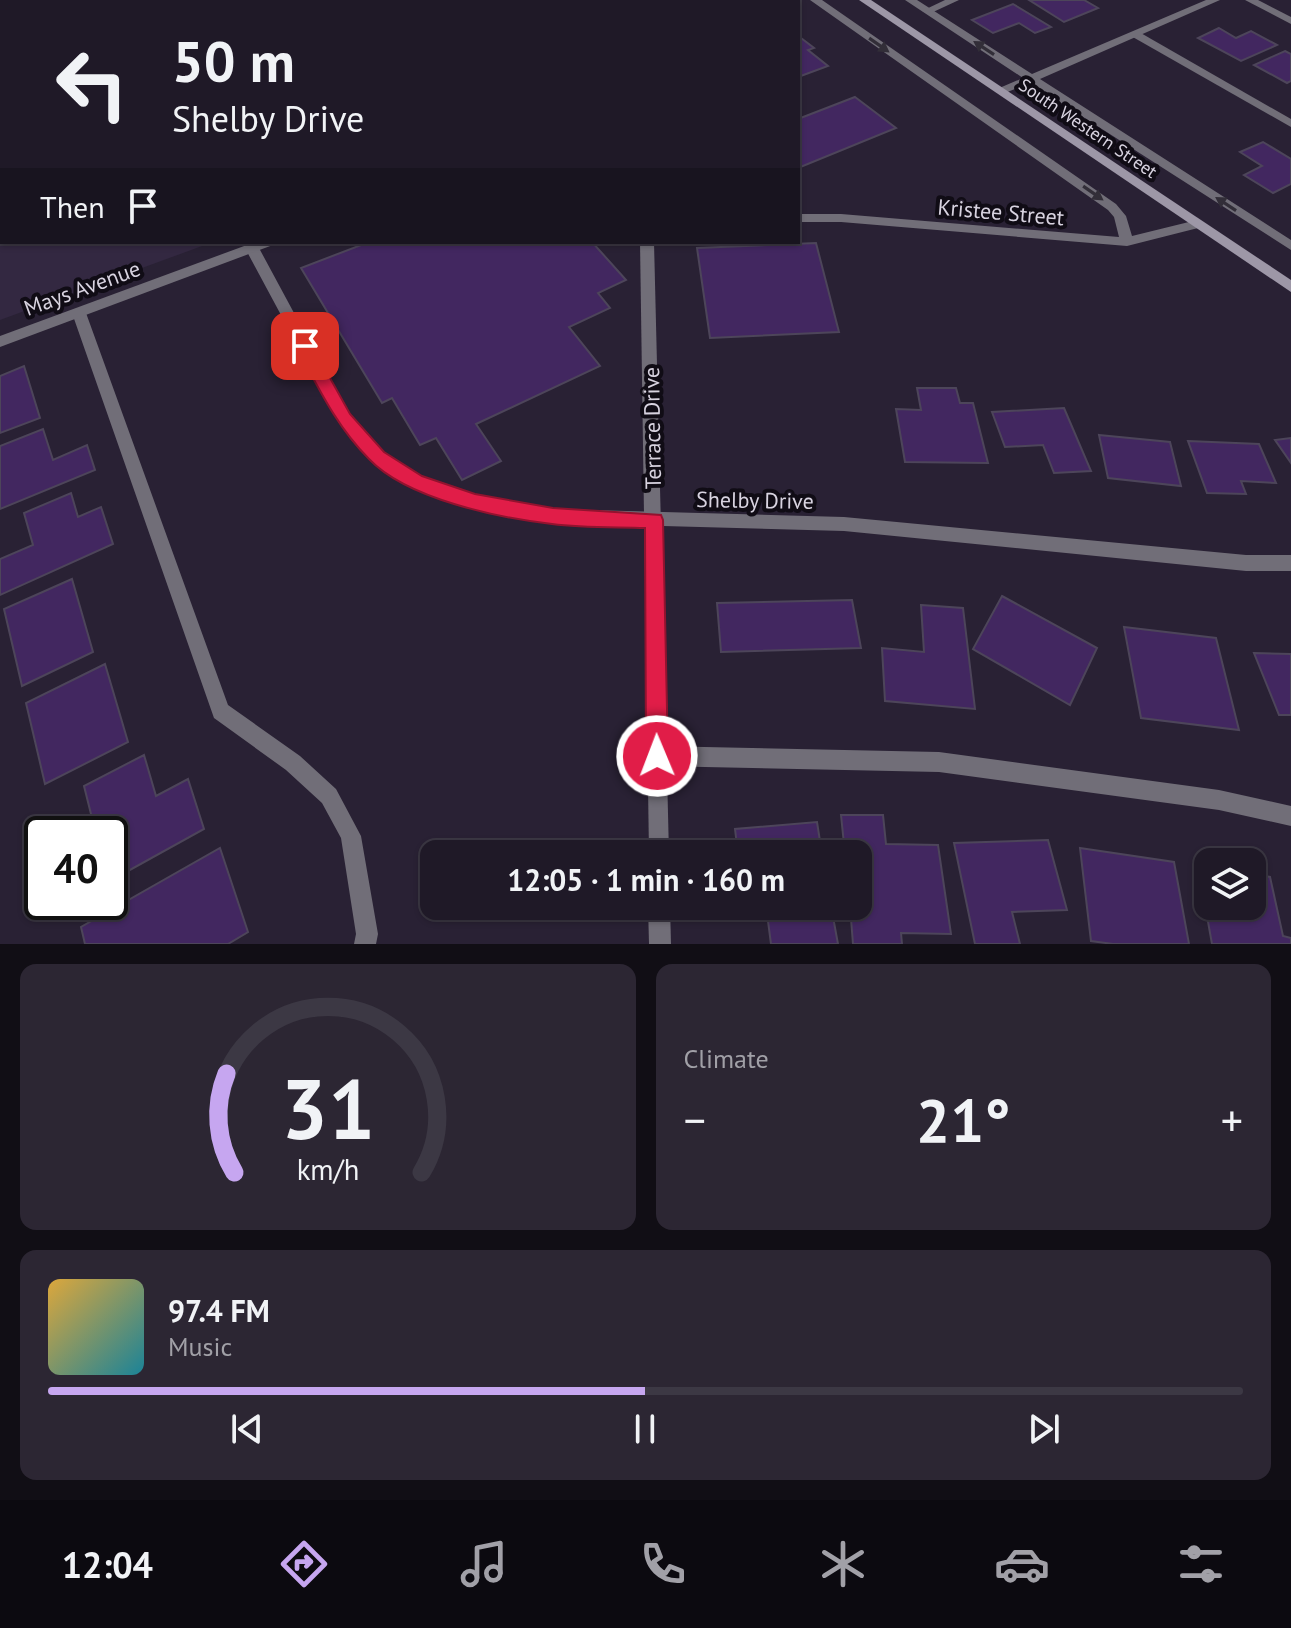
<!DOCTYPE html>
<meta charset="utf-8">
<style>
body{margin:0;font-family:"PT Sans",sans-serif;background:#2c2633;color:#f1f3f6;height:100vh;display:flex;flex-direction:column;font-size:30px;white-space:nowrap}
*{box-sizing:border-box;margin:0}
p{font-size:26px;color:#a1a0a7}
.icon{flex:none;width:44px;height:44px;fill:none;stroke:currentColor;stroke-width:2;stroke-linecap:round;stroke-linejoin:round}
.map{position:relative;height:944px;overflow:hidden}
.details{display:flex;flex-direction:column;gap:20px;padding:20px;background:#110e15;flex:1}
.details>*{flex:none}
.banner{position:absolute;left:0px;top:0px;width:800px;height:244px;box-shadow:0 2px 6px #0004,0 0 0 2px #3c3844;background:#1f1927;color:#f1f3f6;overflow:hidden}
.fabs{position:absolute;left:1194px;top:848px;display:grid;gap:16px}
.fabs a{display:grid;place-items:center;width:72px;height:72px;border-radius:16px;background:#1f1927;box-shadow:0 2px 6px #0004,0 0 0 2px #3c3844;font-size:40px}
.speed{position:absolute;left:24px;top:816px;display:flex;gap:16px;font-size:40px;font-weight:700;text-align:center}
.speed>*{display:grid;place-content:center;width:104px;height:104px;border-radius:50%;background:#1f1927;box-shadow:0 2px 6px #0004,0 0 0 2px #3c3844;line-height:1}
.speed .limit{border:4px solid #111;border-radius:12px;background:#fff;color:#111}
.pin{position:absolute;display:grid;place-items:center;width:68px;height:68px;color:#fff;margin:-34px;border-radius:16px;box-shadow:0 4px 12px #0006}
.me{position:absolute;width:88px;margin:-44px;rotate:359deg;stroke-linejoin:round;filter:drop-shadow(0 0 6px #0008)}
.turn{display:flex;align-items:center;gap:28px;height:168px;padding:0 40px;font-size:36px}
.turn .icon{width:104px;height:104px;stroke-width:2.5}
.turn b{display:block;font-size:56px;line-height:68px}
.then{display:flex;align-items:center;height:76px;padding:0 40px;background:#0003;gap:16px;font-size:30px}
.big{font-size:60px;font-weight:800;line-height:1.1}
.details .card{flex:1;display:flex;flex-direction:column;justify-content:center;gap:12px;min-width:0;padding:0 28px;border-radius:16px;background:#2c2633}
.details .dial{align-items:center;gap:0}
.dial svg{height:208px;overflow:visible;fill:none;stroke:#3c3844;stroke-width:7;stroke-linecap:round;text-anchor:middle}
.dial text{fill:#f1f3f6;stroke:none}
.song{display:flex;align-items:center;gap:24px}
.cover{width:96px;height:96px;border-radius:12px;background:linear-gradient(135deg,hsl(40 70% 55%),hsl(190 70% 35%))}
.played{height:8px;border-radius:4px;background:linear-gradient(90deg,#c6a6f0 50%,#3c3844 50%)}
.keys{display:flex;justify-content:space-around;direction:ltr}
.heat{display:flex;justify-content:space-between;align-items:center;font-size:44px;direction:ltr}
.details .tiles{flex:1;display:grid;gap:20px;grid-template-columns:1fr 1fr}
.card:last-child{grid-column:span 2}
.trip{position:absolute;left:420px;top:840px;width:452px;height:80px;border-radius:16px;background:#1f1927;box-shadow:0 2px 6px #0004,0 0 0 2px #3c3844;font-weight:800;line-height:80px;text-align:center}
.menu{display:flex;height:128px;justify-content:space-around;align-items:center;background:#0c0a10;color:#a1a0a7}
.menu .icon{width:56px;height:56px}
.menu .selected{color:#c6a6f0}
.menu b{font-size:36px;color:#f1f3f6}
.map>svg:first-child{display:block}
.built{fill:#332841}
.building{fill:#422760;stroke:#4d455a;stroke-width:2}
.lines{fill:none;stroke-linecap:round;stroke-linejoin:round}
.service{fill:#716e78;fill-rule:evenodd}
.minor{fill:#716e78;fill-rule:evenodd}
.tertiary{fill:#716e78;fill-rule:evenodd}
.secondary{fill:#9d97a7;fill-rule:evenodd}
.oneway{fill:#322e38}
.route{fill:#e11d48;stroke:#92132f;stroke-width:2}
.labels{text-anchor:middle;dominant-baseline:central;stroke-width:8;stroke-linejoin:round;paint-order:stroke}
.far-street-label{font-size:18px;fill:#d8d3e0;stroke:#100c15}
.street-label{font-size:22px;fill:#d8d3e0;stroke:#100c15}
</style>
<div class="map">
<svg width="1291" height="944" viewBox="0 0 1291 944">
<rect width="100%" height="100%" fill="#292134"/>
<polygon class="built" points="0,0 389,0 2,2 2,242 213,242 0,320"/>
<g class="building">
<polygon points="0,0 96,0 2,2 0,25"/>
<polygon points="1029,0 1084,0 1098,8 1064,22"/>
<polygon points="1013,4 1051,27 1035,33 1019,23 993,33 972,20"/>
<polygon points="1219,28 1236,38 1251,31 1277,45 1241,61 1198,38"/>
<polygon points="801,38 814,48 808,50 828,66 798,77 798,39"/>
<polygon points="1285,51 1291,54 1291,81 1287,83 1254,65"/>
<polygon points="855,97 896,128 798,168 798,119"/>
<polygon points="1263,142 1291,159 1291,184 1273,193 1244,175 1262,166 1240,152"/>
<polygon points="369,242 592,242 626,280 598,293 610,308 569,327 600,366 476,424 501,461 462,480 436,438 420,445 392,398 382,403 301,268"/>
<polygon points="816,243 839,332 710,338 697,248"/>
<polygon points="24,366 40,418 0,433 0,376"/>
<polygon points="917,388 956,388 960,403 973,403 988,463 905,462 896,409 921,410"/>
<polygon points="1064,408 1091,471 1054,473 1043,445 1005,447 992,412"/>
<polygon points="43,429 53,460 87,445 95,470 0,509 0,446"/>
<polygon points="1099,435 1170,442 1181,486 1108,478"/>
<polygon points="1291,438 1291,463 1275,440"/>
<polygon points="1188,441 1259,444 1276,483 1241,481 1246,494 1207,493"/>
<polygon points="71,493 78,517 101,507 113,544 0,595 0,559 33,545 24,513"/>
<polygon points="72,579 93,652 22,686 4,609"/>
<polygon points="1002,596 1097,648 1070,705 973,649"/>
<polygon points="852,600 861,648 721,652 717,603"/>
<polygon points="921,605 963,608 975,709 885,701 882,648 924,652"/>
<polygon points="1124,627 1216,638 1239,730 1141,718"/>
<polygon points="1254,653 1291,654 1291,715 1279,715"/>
<polygon points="105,664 128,742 45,784 26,703"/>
<polygon points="144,755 156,796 188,779 204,829 110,881 110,834 96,834 84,786"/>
<polygon points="841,815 883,815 886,844 938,845 951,934 901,933 902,944 853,944 850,906 858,906 858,854 845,854"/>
<polygon points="817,822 822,854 738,854 735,829"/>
<polygon points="1048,840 1067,910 1012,912 1020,944 975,944 954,843"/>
<polygon points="220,848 248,932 228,944 85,944 81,927"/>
<polygon points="1080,848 1174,862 1189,944 1113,944 1091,941"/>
<polygon points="1198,866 1208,868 1208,906 1252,906 1252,874 1270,877 1283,936 1291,938 1291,944 1212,944"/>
<polygon points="766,906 831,906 838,944 771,944"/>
</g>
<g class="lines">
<g class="service">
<polygon points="945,0 959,0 931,13 922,11"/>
<polygon points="1131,32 1139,32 1291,119 1291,127 1131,36"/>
<polygon points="79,308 86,313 228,705 300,756 336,789 361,836 378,934 376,944 354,944 356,934 341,838 322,803 286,770 214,718 72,313"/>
<polygon points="657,746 939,752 1219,790 1291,806 1291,826 1219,810 939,772 657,766 650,763 647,756 650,749"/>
</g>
<g class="minor">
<polygon points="810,0 822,0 1116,204 1126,216 1132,236 1197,220 1203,224 1202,227 1127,246 841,222 798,222 798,214 841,214 1119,237 1114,217 1108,210"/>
<polygon points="905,0 917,0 1032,74 1206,0 1220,0 1040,79 1291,240 1291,250 1030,83 1005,93 997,93 997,89 1023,78"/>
<polygon points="1245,0 1258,0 1291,17 1291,24"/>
<polygon points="252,244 259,248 349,415 384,452 422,476 475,495 553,509 844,517 1246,555 1291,555 1291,571 1246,571 844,531 553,523 475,509 410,486 372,462 339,423 245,248"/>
</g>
<g class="tertiary">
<polygon points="501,0 511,0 512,2 502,2"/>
<polygon points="255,242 275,242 273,245 0,347 0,336"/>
<polygon points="640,242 654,242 669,854 649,854"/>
<polygon points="648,906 670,906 671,944 649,944"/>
</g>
<polygon class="secondary" points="859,0 871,0 1291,280 1291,292"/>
</g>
<defs><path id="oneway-solid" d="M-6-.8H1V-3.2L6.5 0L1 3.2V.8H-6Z" transform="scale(2)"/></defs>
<g class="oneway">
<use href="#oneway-solid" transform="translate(879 45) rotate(35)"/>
<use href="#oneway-solid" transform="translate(984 48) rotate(-147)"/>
<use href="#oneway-solid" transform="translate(1093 193) rotate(35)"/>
<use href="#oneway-solid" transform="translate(1226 204) rotate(-147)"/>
</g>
<path class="route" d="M305,340l5,2 40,72 34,38 38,24 53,18 78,14 108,7 2,5 5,236 -3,8 -8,3 -8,-3 -3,-8 -1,-228c-31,-1 -63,0 -93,-4 -53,-6 -145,-25 -183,-65 -33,-33 -51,-72 -73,-113z"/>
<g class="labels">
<g class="far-street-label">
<text transform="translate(1088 128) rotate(34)">South Western Street</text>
</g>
<g class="street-label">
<text transform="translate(1001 212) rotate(5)">Kristee Street</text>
<text transform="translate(82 288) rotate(-20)">Mays Avenue</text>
<text transform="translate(652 428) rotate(-91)">Terrace Drive</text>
<text transform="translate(755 500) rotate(1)">Shelby Drive</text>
</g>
</g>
</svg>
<div class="fabs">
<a><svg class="icon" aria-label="layers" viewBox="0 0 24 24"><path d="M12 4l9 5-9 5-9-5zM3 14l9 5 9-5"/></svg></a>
</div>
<div class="speed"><div class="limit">40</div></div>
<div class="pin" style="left:305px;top:346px;background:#d93025"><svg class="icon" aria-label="arrive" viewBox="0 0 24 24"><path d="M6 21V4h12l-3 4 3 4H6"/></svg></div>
<svg class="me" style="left:657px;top:756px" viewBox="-20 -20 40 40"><circle r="17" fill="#e11d48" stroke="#fff" stroke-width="3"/><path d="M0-11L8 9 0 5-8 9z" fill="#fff"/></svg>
<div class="trip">12:05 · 1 min · 160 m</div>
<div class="banner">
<div class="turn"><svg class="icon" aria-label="left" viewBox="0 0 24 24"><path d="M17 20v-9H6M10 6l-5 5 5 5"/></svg><div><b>50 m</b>Shelby Drive</div></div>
<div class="then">Then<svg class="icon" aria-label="arrive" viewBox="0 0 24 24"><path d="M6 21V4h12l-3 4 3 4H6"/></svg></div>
</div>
</div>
<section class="details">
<div class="tiles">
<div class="card dial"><svg viewBox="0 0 100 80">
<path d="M14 69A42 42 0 1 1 86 69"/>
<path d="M14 69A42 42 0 0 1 11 31" stroke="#c6a6f0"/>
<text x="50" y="56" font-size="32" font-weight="700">31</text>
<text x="50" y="72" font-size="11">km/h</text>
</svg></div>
<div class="card"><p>Climate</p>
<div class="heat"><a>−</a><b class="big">21°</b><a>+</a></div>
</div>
<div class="card">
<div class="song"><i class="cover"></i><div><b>97.4 FM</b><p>Music</p></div></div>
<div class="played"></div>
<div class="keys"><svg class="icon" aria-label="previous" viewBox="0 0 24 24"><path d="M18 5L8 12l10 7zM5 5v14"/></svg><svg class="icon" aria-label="pause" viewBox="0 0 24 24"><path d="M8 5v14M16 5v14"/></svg><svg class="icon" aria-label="next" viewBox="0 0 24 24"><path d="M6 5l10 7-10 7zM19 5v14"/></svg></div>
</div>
</div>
</section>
<nav class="menu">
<b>12:04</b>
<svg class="icon selected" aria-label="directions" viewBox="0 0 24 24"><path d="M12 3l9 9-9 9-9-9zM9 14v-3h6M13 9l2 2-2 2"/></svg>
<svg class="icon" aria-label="music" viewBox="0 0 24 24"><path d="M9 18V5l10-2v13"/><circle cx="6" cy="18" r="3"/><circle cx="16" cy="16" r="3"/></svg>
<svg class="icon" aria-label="phone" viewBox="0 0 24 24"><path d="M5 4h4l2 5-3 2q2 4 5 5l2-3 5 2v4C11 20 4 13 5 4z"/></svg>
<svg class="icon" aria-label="climate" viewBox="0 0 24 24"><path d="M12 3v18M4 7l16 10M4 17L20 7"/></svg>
<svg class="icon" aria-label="car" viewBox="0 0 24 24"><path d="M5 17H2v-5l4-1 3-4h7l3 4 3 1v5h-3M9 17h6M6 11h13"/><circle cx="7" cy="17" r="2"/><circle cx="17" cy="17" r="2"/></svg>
<svg class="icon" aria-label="filters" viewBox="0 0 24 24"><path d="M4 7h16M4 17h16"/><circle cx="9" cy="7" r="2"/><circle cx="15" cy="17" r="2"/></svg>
</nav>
